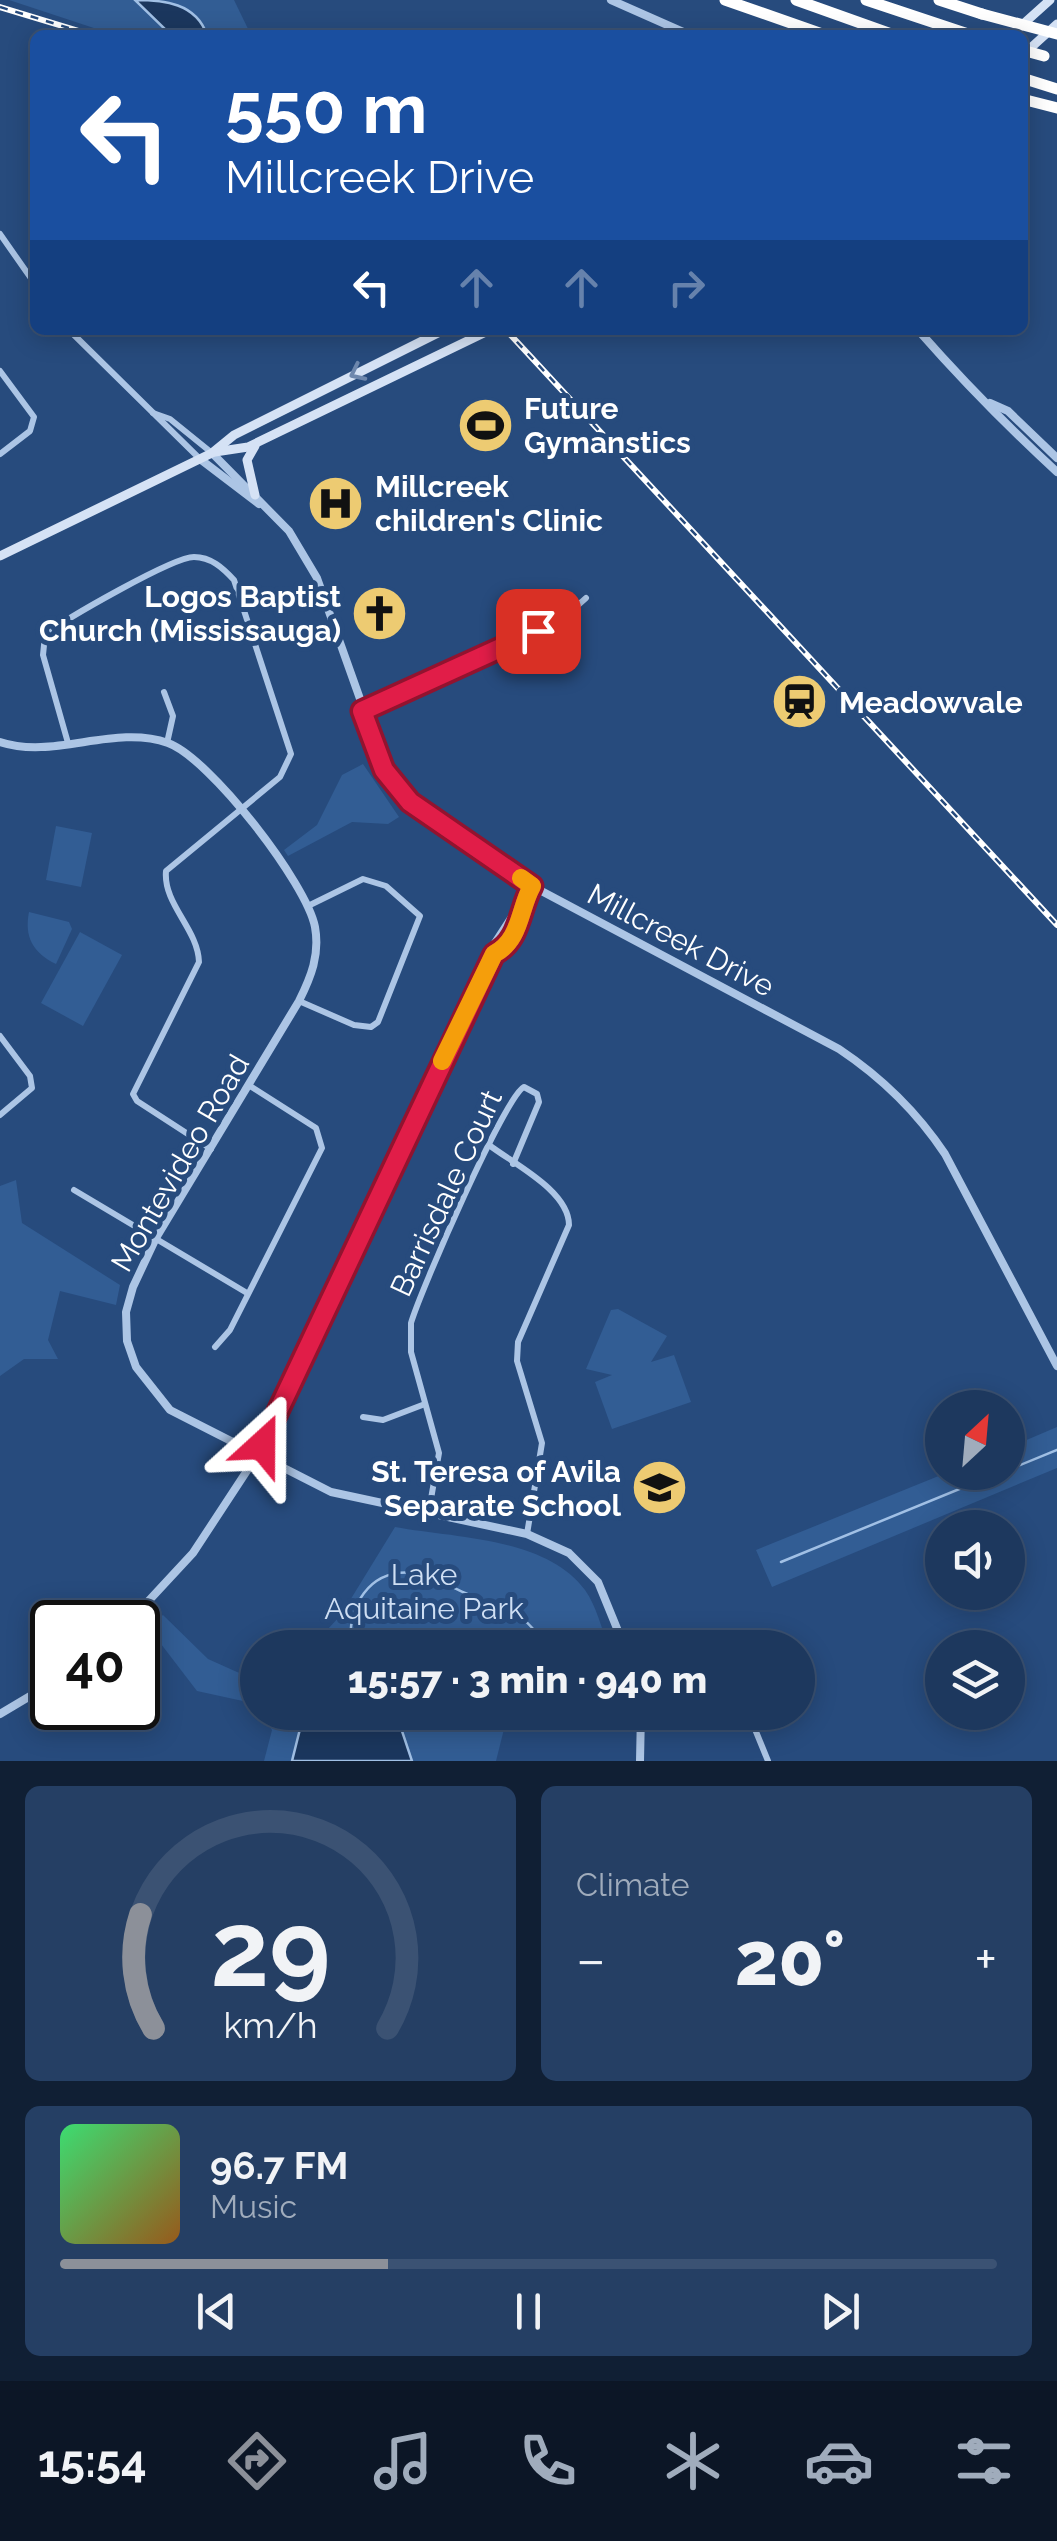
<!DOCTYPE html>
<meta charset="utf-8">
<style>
body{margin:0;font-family:Raleway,sans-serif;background:#253f64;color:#f1f3f6;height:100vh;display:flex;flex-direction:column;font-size:38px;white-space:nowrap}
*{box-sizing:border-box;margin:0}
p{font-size:32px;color:#a0acbc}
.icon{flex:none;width:55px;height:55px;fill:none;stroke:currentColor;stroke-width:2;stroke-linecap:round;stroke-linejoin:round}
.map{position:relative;height:1761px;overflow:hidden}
.side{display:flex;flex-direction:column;gap:25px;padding:25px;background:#101f34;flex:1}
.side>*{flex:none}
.guide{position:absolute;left:30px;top:30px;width:998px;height:305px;border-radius:15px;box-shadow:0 5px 25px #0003,0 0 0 2px #3b5273;background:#1a4fa0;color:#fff;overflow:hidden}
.needle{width:65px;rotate:26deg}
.buttons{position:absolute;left:925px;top:1390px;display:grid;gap:20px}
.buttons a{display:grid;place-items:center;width:100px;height:100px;border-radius:50%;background:#1d385e;box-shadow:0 5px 25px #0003,0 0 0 2px #3b5273;font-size:50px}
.speed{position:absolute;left:30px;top:1600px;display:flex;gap:20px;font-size:50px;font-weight:700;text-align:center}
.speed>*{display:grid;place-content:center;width:130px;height:130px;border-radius:50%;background:#1d385e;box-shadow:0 5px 25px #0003,0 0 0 2px #3b5273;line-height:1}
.speed .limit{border:5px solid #111;border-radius:15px;background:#fff;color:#111}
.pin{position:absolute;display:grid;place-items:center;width:85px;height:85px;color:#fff;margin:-42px;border-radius:20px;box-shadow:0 5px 15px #0006}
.me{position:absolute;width:110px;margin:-55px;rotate:24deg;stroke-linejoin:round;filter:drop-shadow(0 0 8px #0008)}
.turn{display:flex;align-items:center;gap:35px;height:210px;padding:0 30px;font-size:45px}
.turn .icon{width:130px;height:130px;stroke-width:2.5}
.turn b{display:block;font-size:70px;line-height:85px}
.lanes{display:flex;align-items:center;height:95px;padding:0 30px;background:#0003;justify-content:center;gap:50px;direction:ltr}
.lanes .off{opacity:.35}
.big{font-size:75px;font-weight:800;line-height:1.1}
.side .card{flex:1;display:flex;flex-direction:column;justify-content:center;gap:15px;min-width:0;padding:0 35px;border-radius:15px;background:#253f64}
.side .dial{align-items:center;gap:0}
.dial svg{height:260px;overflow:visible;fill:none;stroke:#3b5273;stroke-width:7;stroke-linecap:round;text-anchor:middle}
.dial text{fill:#f1f3f6;stroke:none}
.song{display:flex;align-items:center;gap:30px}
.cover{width:120px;height:120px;border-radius:15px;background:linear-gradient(135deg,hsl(140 70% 55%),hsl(30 70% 35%))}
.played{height:10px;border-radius:5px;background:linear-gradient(90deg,#8c9099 35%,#3b5273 35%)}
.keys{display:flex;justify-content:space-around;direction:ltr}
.heat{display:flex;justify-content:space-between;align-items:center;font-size:55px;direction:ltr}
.side .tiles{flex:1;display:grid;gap:25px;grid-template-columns:1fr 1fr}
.card:last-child{grid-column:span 2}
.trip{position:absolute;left:240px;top:1630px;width:575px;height:100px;border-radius:50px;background:#1d385e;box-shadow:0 5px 25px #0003,0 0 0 2px #3b5273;font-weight:800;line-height:100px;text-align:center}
.tabs{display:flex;height:160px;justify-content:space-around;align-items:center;background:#0c1626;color:#a0acbc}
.tabs .icon{width:70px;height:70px}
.tabs .current{color:#8c9099}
.tabs b{font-size:45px;color:#f1f3f6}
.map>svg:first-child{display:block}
.green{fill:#325d94}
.water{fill:#1b375e;stroke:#a1c0e5;stroke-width:2.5}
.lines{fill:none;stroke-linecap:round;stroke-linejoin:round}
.stream{stroke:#a1c0e5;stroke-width:2.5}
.minor{stroke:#acc5e5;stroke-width:6}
.tertiary{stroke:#acc5e5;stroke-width:8}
.secondary{stroke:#d5e2f5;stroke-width:9}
.motorway{stroke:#fff;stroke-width:11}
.rail-casing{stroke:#fff;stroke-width:6}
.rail{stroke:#274b7d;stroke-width:2.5;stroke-dasharray:8;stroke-linecap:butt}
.motorway-bridge{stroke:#fff;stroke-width:11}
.oneway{stroke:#6d87ad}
.route-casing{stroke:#92132f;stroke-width:25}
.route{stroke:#e11d48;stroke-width:18}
.slow{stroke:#f59e0b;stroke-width:18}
.labels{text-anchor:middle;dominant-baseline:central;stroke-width:10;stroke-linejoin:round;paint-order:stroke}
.poi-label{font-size:30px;font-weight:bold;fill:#fff;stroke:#274b7d;text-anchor:start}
.street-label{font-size:30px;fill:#fff;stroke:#274b7d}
.park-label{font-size:30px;fill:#cfdff4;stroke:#274b7d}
</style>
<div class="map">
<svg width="1057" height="1761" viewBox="0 0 1057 1761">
<rect width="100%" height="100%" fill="#274b7d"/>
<g class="green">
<polygon points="9,0 234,0 251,35 115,35"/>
<polygon points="363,764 399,817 388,824 352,822 288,856 284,850 317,825 342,775"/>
<polygon points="56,826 92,833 81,887 46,880"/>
<path d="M29,912l40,10 3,7 -16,35c-23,-11 -32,-27 -27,-52z"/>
<polygon points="80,932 122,955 83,1026 41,1003"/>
<polygon points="16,1180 22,1223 120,1285 116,1305 60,1291 48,1340 58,1359 24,1359 0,1376 0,1186"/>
<polygon points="618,1309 667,1336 651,1362 674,1355 691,1402 612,1429 595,1382 612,1375 586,1369 611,1310"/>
<polygon points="1057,1427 1057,1468 772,1587 756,1550 946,1473 1008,1472 1008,1448"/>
<path d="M395,1527c59,11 151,10 190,63 12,17 16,38 24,57h-298l30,-32z"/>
<polygon points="163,1615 208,1659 257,1681 257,1710 252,1703 197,1691 148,1627"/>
<polygon points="260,1713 508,1713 496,1761 264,1761 272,1730"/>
</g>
<g class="water">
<path d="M135,0c29,0 61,3 72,35h-36z"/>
<polygon points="304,1713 396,1713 412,1761 292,1761"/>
</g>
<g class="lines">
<g class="stream">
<polyline points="1008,1470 1057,1450"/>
<polyline points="781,1562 1001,1472"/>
<path d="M351,1648c-4,-41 17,-80 64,-75 18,2 34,13 50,20 33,14 65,19 80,55"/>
</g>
<g class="minor">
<polyline points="0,234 35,284"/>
<polyline points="69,330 200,459"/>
<polyline points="0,371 34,417 30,431 0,454"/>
<polyline points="153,413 170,419 212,453"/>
<polyline points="164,692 173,716 167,743"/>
<polyline points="363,710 559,622 586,598"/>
<path d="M68,743l-25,-88 2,-20c20,-16 128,-78 149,-78 17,0 29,11 40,23l57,174 -11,23 -114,94c-3,33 32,58 33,91l-66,132 4,7 74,48"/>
<polyline points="299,1001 354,1025 371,1027 378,1022 420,916 386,886 363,879 310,905"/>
<polyline points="0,1036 30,1076 32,1088 0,1115"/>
<path d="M489,1145c25,19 80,46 80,80l-51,117 -1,19 25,82 -15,91"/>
<polyline points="74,1190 247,1293"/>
<polyline points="215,1347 230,1330 322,1148 316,1128 250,1086"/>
<polyline points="363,1417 383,1420 425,1404"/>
<path d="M428,1516l11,-63 -28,-101v-29c9,-31 94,-227 113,-236l13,7 2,8 -26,62"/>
<polyline points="748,1712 768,1761"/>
</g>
<g class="tertiary">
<polyline points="611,0 690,35"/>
<path d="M918,330c44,50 90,97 139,142"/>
<polyline points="990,403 1008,411 1057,458"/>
<path d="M212,453l77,78 28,47 68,191 25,33 122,84 307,163c42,28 78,63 106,105l112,212"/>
<polyline points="200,459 259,504"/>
<path d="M0,742c54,18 114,-18 168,1 42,15 139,141 147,184 5,28 -4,50 -16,74l-143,237 -23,49 -7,25 1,29 9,26 34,43 161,82 196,42 42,19 29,29 27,66"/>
<path d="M494,954c20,-10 29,-34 31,-56"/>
<polyline points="129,1622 193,1553 258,1454 495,943 532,886"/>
<polyline points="0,1714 52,1683"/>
<polyline points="640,1761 641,1712"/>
</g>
<g class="secondary">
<polyline points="1011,35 1050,0"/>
<polyline points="1025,53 1057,24"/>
<polyline points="255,446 247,460 255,495"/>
<polyline points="215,452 248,447 490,330"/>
<polyline points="0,556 212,453 234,435 444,330"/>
</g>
<g class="motorway">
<polyline points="725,0 825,35"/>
<polyline points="796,0 894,35"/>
<polyline points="866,0 971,35"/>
<polyline points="939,0 982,14"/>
<polyline points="1022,78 1057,89"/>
<polyline points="1022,99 1057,108"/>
</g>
<defs>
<g id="rail">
<polyline points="0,7 92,35"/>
<polyline points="506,330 1057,925"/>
</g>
</defs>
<use href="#rail" class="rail-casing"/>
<use href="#rail" class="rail"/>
<g class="motorway-bridge">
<polyline points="982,14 1057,34"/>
<polyline points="1022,50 1044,56"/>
</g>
</g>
<defs><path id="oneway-chevron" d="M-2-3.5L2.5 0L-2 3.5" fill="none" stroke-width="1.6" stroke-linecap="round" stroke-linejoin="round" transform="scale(2.5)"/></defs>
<use class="oneway" href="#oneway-chevron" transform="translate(357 373) rotate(154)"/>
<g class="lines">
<defs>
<path id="route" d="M262,1445l232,-491c27,-14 25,-45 38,-68l-122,-84 -26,-32 -22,-59 176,-80"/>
</defs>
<use href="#route" class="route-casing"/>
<use href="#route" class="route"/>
<path class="slow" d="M442,1061l52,-107c27,-14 25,-45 38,-68l-11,-8"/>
</g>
<defs>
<symbol id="stadium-disc" viewBox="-11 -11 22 22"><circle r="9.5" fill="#edcb72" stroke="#274b7d"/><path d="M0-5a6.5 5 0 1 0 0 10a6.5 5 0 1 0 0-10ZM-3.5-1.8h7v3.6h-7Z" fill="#111"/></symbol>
<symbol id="hospital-disc" viewBox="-11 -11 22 22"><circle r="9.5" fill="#edcb72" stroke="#274b7d"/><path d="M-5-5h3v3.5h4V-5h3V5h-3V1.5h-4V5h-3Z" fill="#111"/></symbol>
<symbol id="church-disc" viewBox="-11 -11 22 22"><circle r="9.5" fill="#edcb72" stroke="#274b7d"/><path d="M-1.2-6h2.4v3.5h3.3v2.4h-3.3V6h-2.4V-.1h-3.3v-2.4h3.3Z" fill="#111"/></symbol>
<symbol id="station-disc" viewBox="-11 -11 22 22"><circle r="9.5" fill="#edcb72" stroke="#274b7d"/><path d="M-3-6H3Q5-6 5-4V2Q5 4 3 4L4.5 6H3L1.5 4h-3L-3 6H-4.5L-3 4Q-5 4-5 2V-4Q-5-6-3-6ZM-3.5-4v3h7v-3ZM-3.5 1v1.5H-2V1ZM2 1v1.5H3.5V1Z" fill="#111"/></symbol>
<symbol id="school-disc" viewBox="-11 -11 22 22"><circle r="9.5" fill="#edcb72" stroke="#274b7d"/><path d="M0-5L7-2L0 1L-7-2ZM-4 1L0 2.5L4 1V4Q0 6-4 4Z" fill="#111"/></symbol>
</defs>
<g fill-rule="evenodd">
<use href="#stadium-disc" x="454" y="394" width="63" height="63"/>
<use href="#hospital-disc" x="304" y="472" width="63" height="63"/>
<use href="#church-disc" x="348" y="582" width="63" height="63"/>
<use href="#station-disc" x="768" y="670" width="63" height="63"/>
<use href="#school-disc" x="628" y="1456" width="63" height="63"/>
</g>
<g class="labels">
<g class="poi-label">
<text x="524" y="408">Future<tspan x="524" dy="34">Gymanstics</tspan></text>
<text x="375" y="486">Millcreek<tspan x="375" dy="34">children's Clinic</tspan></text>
<text x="341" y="596" text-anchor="end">Logos Baptist<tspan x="341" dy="34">Church (Mississauga)</tspan></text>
<text x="839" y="702">Meadowvale</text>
<text x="621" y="1471" text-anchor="end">St. Teresa of Avila<tspan x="621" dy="34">Separate School</tspan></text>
</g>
<g class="street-label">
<text transform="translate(681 940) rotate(28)">Millcreek Drive</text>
<text transform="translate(180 1163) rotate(-60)">Montevideo Road</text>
<text transform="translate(446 1193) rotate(-65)">Barrisdale Court</text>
</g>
<g class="park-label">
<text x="424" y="1574">Lake<tspan x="424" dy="34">Aquitaine Park</tspan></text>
</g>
</g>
</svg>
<div class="buttons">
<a><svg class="needle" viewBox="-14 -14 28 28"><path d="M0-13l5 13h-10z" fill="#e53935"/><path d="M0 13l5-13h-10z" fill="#a0acbc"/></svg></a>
<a><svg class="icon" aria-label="sound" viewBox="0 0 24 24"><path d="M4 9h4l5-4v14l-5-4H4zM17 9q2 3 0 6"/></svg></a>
<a><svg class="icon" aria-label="layers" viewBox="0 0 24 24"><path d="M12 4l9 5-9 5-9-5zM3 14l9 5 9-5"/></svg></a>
</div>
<div class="speed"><div class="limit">40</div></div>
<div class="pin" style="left:538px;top:631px;background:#d93025"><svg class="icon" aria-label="arrive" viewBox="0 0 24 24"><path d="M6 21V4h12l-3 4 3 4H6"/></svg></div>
<svg class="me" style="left:262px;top:1445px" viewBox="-20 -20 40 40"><path d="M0-17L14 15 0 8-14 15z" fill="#e11d48" stroke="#fff" stroke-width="4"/></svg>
<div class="trip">15:57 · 3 min · 940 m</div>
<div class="guide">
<div class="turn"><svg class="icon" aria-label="left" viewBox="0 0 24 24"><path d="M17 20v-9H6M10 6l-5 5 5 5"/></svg><div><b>550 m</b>Millcreek Drive</div></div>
<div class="lanes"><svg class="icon" aria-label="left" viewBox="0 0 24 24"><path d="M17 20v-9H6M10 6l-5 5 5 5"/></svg><svg class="icon off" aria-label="ahead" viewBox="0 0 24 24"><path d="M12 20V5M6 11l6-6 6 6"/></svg><svg class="icon off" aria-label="ahead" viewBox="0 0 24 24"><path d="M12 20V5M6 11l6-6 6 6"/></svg><svg class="icon off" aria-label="right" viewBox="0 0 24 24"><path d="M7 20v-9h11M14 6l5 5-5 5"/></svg></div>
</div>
</div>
<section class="side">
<div class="tiles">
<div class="card dial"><svg viewBox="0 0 100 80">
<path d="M14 69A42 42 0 1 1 86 69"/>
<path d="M14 69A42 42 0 0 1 10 34" stroke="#8c9099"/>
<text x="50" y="56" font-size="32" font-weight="700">29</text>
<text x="50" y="72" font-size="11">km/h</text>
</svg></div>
<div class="card"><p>Climate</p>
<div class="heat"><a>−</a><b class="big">20°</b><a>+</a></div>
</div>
<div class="card">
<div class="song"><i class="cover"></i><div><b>96.7 FM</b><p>Music</p></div></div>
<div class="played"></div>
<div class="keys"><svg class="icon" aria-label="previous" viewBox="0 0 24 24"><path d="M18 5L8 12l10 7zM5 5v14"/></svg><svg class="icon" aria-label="pause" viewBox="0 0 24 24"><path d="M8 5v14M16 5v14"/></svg><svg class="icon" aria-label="next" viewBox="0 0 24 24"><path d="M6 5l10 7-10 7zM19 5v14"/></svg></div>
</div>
</div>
</section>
<nav class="tabs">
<b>15:54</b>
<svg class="icon current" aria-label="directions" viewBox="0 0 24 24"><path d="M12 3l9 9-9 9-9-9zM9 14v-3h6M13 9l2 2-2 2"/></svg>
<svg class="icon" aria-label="music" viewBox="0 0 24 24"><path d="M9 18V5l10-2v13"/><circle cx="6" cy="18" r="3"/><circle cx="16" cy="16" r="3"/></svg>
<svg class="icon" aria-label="phone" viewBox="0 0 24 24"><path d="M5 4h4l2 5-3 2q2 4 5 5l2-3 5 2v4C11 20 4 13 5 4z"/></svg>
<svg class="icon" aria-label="climate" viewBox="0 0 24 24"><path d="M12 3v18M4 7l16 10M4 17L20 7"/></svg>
<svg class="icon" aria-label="car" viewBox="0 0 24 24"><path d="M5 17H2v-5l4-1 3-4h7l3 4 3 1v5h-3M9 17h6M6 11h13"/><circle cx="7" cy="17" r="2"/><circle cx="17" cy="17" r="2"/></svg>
<svg class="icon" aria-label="filters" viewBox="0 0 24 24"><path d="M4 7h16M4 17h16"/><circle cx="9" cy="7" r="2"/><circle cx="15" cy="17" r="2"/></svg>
</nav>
